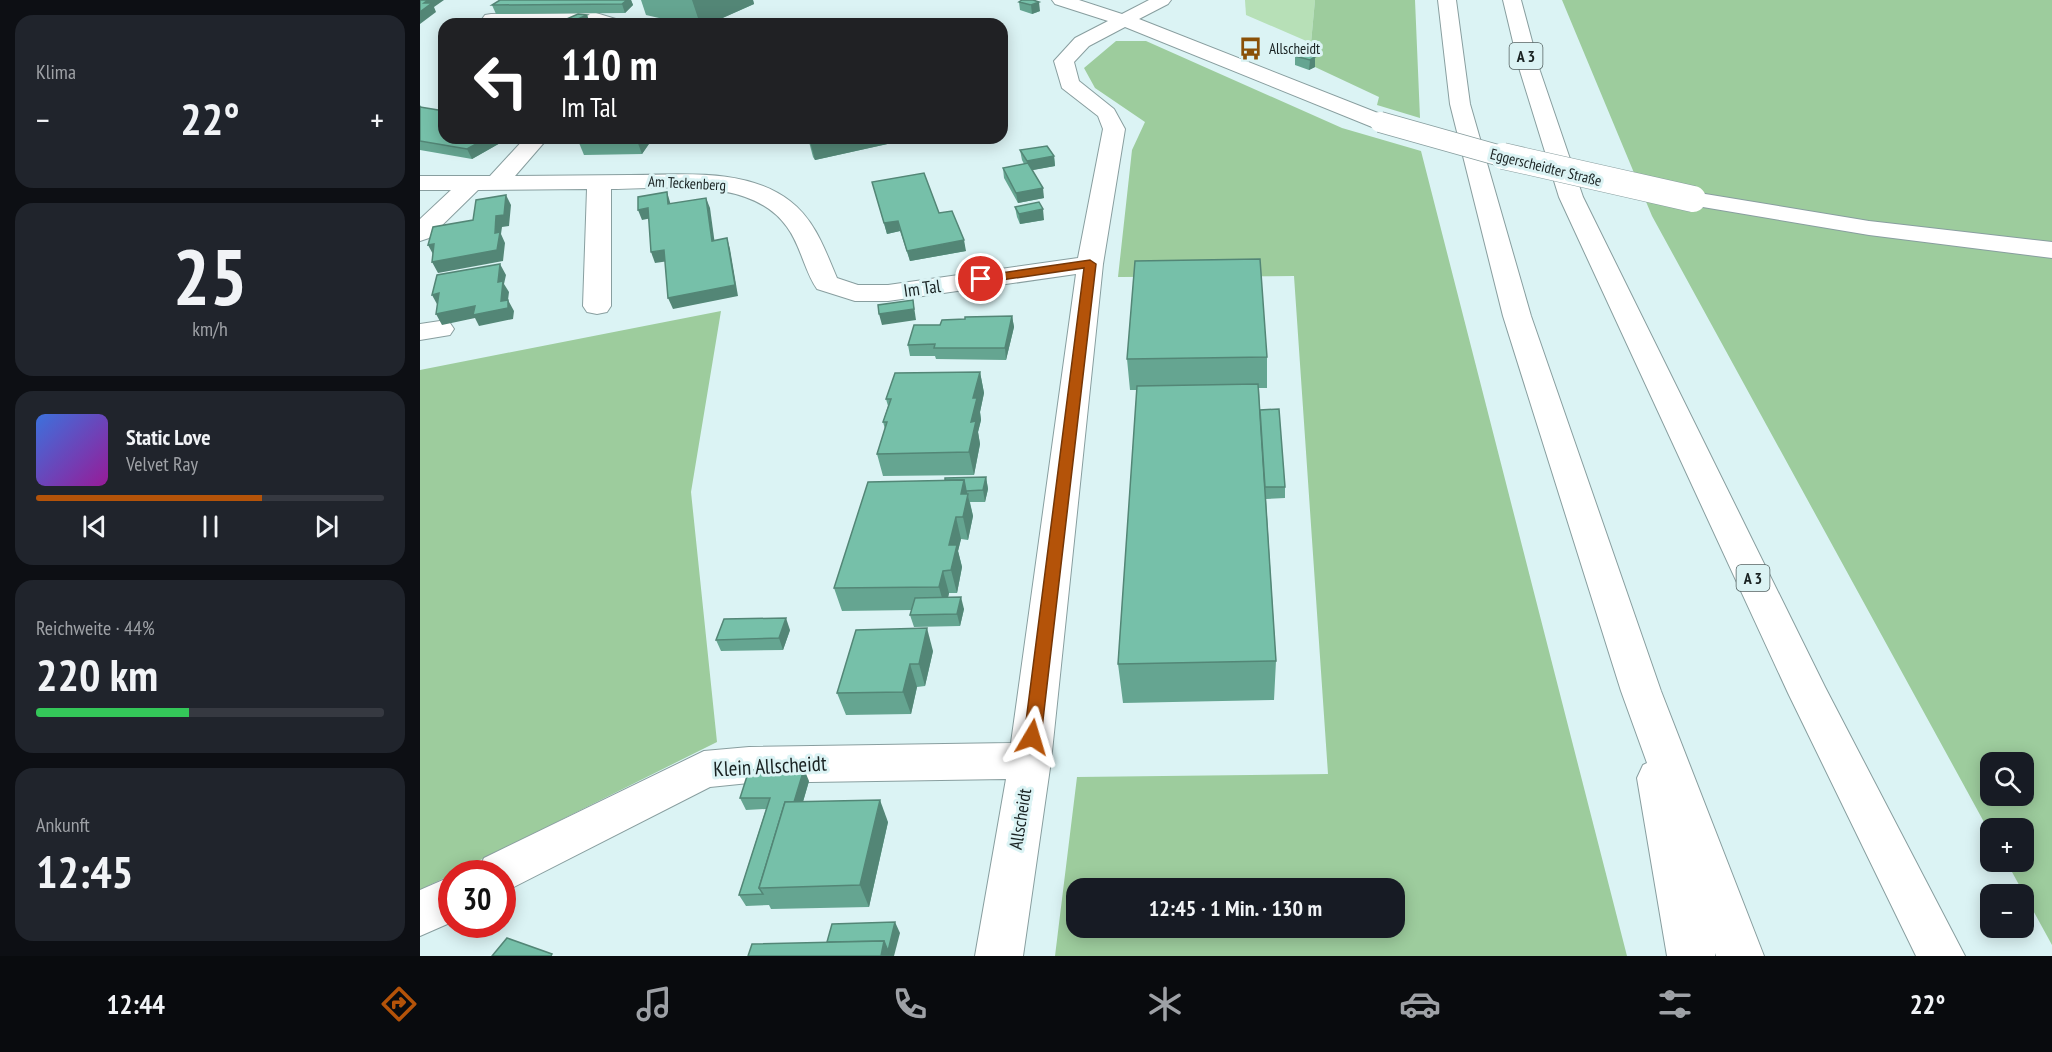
<!DOCTYPE html>
<html lang="de">
<meta charset="utf-8">
<style>
body{margin:0;font-family:"PT Sans Narrow",sans-serif;background:#20242c;color:#f1f3f6;height:100vh;display:flex;flex-direction:column;font-size:22px;white-space:nowrap}
*{box-sizing:border-box;margin:0}
p{font-size:20px;color:#9ea1a6}
.icon{flex:none;width:33px;height:33px;fill:none;stroke:currentColor;stroke-width:2;stroke-linecap:round;stroke-linejoin:round}
.map{position:relative;flex:1;overflow:hidden}
.panel{display:flex;flex-direction:column;gap:15px;padding:15px;background:#0d0f14;width:420px}
.panel>*{flex:none}
.guide{position:absolute;left:18px;top:18px;width:570px;height:126px;border-radius:18px;box-shadow:0 3px 15px #0003;background:#202124;color:#fff;overflow:hidden}
.fabs{position:absolute;left:1560px;top:752px;display:grid;gap:12px}
.fabs a{display:grid;place-items:center;width:54px;height:54px;border-radius:12px;background:#171b24;box-shadow:0 3px 15px #0003;font-size:30px}
.speed{position:absolute;left:18px;top:860px;display:flex;gap:12px;font-size:30px;font-weight:700;text-align:center}
.speed>*{display:grid;place-content:center;width:78px;height:78px;border-radius:50%;background:#171b24;box-shadow:0 3px 15px #0003;line-height:1}
.speed .limit{border:9px solid #d22;background:#fff;color:#111}
.pin{position:absolute;display:grid;place-items:center;width:51px;height:51px;color:#fff;margin:-26px;border:3px solid #fff;border-radius:50%;box-shadow:0 2px 6px #0007}
.me{position:absolute;width:66px;margin:-33px;rotate:7deg;stroke-linejoin:round;filter:drop-shadow(0 0 4px #0008)}
.turn{display:flex;align-items:center;gap:21px;height:126px;padding:0 24px;font-size:27px}
.turn .icon{width:78px;height:78px;stroke-width:2.5}
.turn b{display:block;font-size:42px;line-height:51px}
.big{font-size:45px;font-weight:800;line-height:1.1}
.panel .tile{flex:1;display:flex;flex-direction:column;justify-content:center;gap:9px;min-width:0;padding:0 21px;border-radius:18px;background:#20242c}
.panel .dial{align-items:center;gap:0}
.dial b{font-size:78px;line-height:1}
.song{display:flex;align-items:center;gap:18px}
.cover{width:72px;height:72px;border-radius:9px;background:linear-gradient(135deg,hsl(220 70% 55%),hsl(300 70% 35%))}
.played{height:6px;border-radius:3px;background:linear-gradient(90deg,#b45309 65%,#363941 65%)}
.keys{display:flex;justify-content:space-around;direction:ltr}
.heat{display:flex;justify-content:space-between;align-items:center;font-size:33px;direction:ltr}
.charge{height:9px;border-radius:4px;background:linear-gradient(90deg,#34c759 44%,#363941 0)}
.trip{position:absolute;left:646px;top:878px;width:339px;height:60px;border-radius:18px;background:#171b24;box-shadow:0 3px 15px #0003;font-weight:800;line-height:60px;text-align:center}
.tabs{display:flex;height:96px;justify-content:space-around;align-items:center;background:#090b0e;color:#9ea1a6}
.tabs .icon{width:42px;height:42px}
.tabs .active{color:#b45309}
.tabs b{font-size:27px;color:#f1f3f6}
main{display:flex;flex:1;min-height:0}
.map>svg:first-child{display:block}
.green{fill:#b7e0b7}
.forest{fill:#9dcc9d;fill-rule:evenodd}
.lines{fill:none;stroke-linecap:round;stroke-linejoin:round}
.minor-casing{stroke:#889e9f;stroke-width:2}
.highway-casing{stroke:#889e9f;stroke-width:2}
.minor{fill:#fff;fill-rule:evenodd}
.highway{fill:#fff;fill-rule:evenodd}
.minor-bridge-far1-casing{stroke:#889e9f;stroke-width:22;stroke-linecap:butt}
.minor-bridge-casing{stroke:#889e9f;stroke-width:27;stroke-linecap:butt}
.minor-bridge-far1{stroke:#fff;stroke-width:20}
.minor-bridge{stroke:#fff;stroke-width:26}
.wall{fill:#65a591}
.shaded-wall{fill:#538676}
.building{fill:#76c0a9;stroke:#538676;stroke-width:1.5}
.route{fill:#b45309;stroke:#753606;stroke-width:1.5}
.labels{text-anchor:middle;dominant-baseline:central;stroke-width:6;stroke-linejoin:round;paint-order:stroke}
.far-poi-label{font-size:15px;fill:#192222;stroke:#dbf3f4;text-anchor:start}
.far-street-label{font-size:15px;fill:#192222;stroke:#dbf3f4}
.shield{fill:#dbf3f4;stroke:#536161;stroke-width:1.5}
.shield-label{font-size:16px;font-weight:bold;fill:#192222}
.street-label{font-size:18px;fill:#192222;stroke:#dbf3f4}
.near-street-label{font-size:21px;fill:#192222;stroke:#dbf3f4}
</style>
<main>
<section class="panel">
<div class="tile"><p>Klima</p>
<div class="heat"><a>−</a><b class="big">22°</b><a>+</a></div>
</div>
<div class="tile dial"><b>25</b><p>km/h</p></div>
<div class="tile">
<div class="song"><i class="cover"></i><div><b>Static Love</b><p>Velvet Ray</p></div></div>
<div class="played"></div>
<div class="keys"><svg class="icon" aria-label="previous" viewBox="0 0 24 24"><path d="M18 5L8 12l10 7zM5 5v14"/></svg><svg class="icon" aria-label="pause" viewBox="0 0 24 24"><path d="M8 5v14M16 5v14"/></svg><svg class="icon" aria-label="next" viewBox="0 0 24 24"><path d="M6 5l10 7-10 7zM19 5v14"/></svg></div>
</div>
<div class="tile"><p>Reichweite · 44%</p><b class="big">220 km</b><div class="charge"></div></div>
<div class="tile"><p>Ankunft</p><b class="big">12:45</b></div>
</section>
<div class="map">
<svg width="1632" height="956" viewBox="0 0 1632 956">
<rect width="100%" height="100%" fill="#dbf3f4"/>
<polygon class="green" points="825,0 895,0 891,43 826,15"/>
<g class="forest">
<polygon points="895,0 995,0 1000,118 957,105 959,97 895,67 891,43"/>
<path d="M1142,0h490v945l-46,-84h18v-33h-34v5l-338,-617zM1570,762h34v33h-34z"/>
<path d="M696,41h30l196,87 79,23 206,805h-572l22,-179 251,-3 -34,-498 -176,1 14,-127 13,-28 -50,-34 -11,-20zM657,888h318v39h-318z"/>
<polygon points="301,311 271,492 297,742 0,890 0,370"/>
</g>
<g class="lines">
<defs>
<g id="minor">
<path d="M632,0h27l43,14 27,-14h22l-3,4 -29,15 249,98 3,5 -3,5 -8,1 -8,-1 -247,-100 -36,19 -15,16 5,19 35,28 11,20 -22,135 -52,497 -28,195h-48l31,-177 -257,4 -39,4 -208,106v-20h-25l7,-15 220,-107 45,-4 262,-4 65,-469 -188,27h-33l-38,-12c-13,-19 -16,-43 -30,-62 -36,-51 -122,-38 -176,-38v117l-4,6 -10,2 -10,-2 -4,-6 4,-117 -109,1 -49,48 -9,3v-22l31,-29h-31v-14h70l35,-38h23l-33,38c39,0 77,-1 115,-1 51,0 116,-8 160,26 25,19 35,49 47,77l21,7h30l190,-27 25,-129 -5,-13 -36,-28 -8,-27 21,-23 33,-17 -53,-17z"/>
<polygon points="176,13 199,20 202,24 69,24 62,19 65,15 71,14"/>
<polygon points="1273,192 1449,221 1632,242 1632,258 1449,235 1265,204 1261,199 1265,194"/>
<polygon points="20,321 30,323 34,329 30,335 0,340 0,324"/>
<polygon points="32,876 32,922 0,936 0,890"/>
</g>
<g id="highway">
<polygon points="1018,0 1036,0 1050,104 1111,316 1241,691 1344,956 1296,956 1295,953 1295,956 1247,956 1217,778 1223,765 1227,763 1201,691 1083,316 1030,104"/>
<polygon points="1083,0 1101,0 1120,71 1163,197 1405,687 1545,956 1496,956 1368,693 1139,197 1100,71"/>
</g>
</defs>
<use href="#minor" class="minor-casing"/>
<use href="#highway" class="highway-casing"/>
<use href="#minor" class="minor"/>
<use href="#highway" class="highway"/>
<defs>
<polyline id="minor-bridge-far1" points="960,122 1088,158"/>
<polyline id="minor-bridge" points="1083,156 1273,199"/>
</defs>
<use href="#minor-bridge-far1" class="minor-bridge-far1-casing"/>
<use href="#minor-bridge" class="minor-bridge-casing"/>
<use href="#minor-bridge-far1" class="minor-bridge-far1"/>
<use href="#minor-bridge" class="minor-bridge"/>
</g>
<g class="wall">
<polygon points="80,0 211,0 213,5 205,13 76,14 72,5"/>
<polygon points="221,0 333,0 334,4 289,24 265,24 226,15"/>
<polygon points="602,0 620,11 612,14 600,10 599,2"/>
<polygon points="167,15 170,24 143,24 142,21"/>
<polygon points="875,56 895,57 895,67 889,70 875,65"/>
<polygon points="0,105 24,138 89,138 52,159 0,150"/>
<polygon points="157,138 233,138 222,154 164,155"/>
<polygon points="388,138 490,138 490,139 395,160 393,157"/>
<polygon points="600,150 634,156 635,166 612,170 624,198 598,203 584,178 583,168 604,164 602,160"/>
<polygon points="452,182 519,213 546,251 490,261 480,231 467,234"/>
<polygon points="595,207 624,220 600,224 597,217"/>
<polygon points="592,316 594,327 586,360 516,359 515,356 490,356 488,345 520,325 545,319"/>
<polygon points="847,357 847,388 839,388 840,410 865,487 865,498 846,499 856,661 854,700 703,703 698,664 717,390 710,390 707,359"/>
<polygon points="560,372 564,393 560,412 561,420 558,432 560,444 554,475 463,476 457,454 465,429 463,422 468,406 466,399"/>
<polygon points="566,477 568,489 565,502 550,502 553,516 548,540 541,539 538,551 542,567 537,593 529,593 528,598 544,609 540,626 494,627 490,615 492,610 422,611 414,588 525,480"/>
<polygon points="370,630 363,650 301,651 296,640"/>
<polygon points="513,651 505,686 497,687 491,714 426,715 417,693"/>
<polygon points="389,781 383,802 468,822 449,907 351,909 349,905 326,906 319,895 346,809 326,810 320,798"/>
</g>
<g class="shaded-wall">
<polygon points="8,0 24,0 14,7 16,12 0,24 0,12 4,3"/>
<polygon points="207,0 211,0 213,5 205,13 202,4"/>
<polygon points="272,0 333,0 334,4 289,24 280,24"/>
<polygon points="619,2 620,11 612,14 611,5"/>
<polygon points="167,15 170,24 151,24 151,22"/>
<polygon points="895,57 895,67 889,70 890,60"/>
<polygon points="67,138 89,138 52,159 47,149"/>
<polygon points="216,138 233,138 222,154"/>
<polygon points="389,138 490,138 490,139 395,160"/>
<polygon points="634,156 635,166 608,171 607,161"/>
<polygon points="623,188 624,198 598,203 596,193"/>
<polygon points="247,192 250,202 252,215 248,204"/>
<polygon points="86,195 91,205 89,226 82,227 81,234 85,243 83,261 18,273 12,262 75,233 76,216"/>
<polygon points="286,198 290,208 296,252 292,241"/>
<polygon points="228,208 232,218 222,220 218,210"/>
<polygon points="623,209 624,220 600,224 599,214"/>
<polygon points="478,221 480,231 467,234 464,223"/>
<polygon points="307,238 310,249 318,296 253,309 248,298"/>
<polygon points="544,240 546,251 490,261 487,251"/>
<polygon points="14,244 14,256 8,245"/>
<polygon points="244,250 249,261 235,263 231,252"/>
<polygon points="80,264 86,275 84,284 89,292 87,308 88,300 94,311 93,319 59,326 55,318 22,325 16,314 78,282"/>
<polygon points="19,293 18,306 12,295"/>
<polygon points="493,300 496,320 462,325 459,314"/>
<polygon points="592,316 594,327 586,360 585,348"/>
<polygon points="560,372 564,393 560,412 561,420 558,432 560,444 554,475 549,452 551,422 553,398"/>
<polygon points="566,477 568,489 565,502 563,490"/>
<polygon points="544,480 553,516 548,540 543,517 541,494"/>
<polygon points="536,517 541,539 538,551 542,567 537,593 531,570 529,545"/>
<polygon points="523,571 529,593 525,609 519,587"/>
<polygon points="541,597 544,609 540,626 537,614"/>
<polygon points="366,618 370,630 363,650 359,638"/>
<polygon points="507,628 513,651 505,686 499,664"/>
<polygon points="490,664 497,687 491,714 483,692"/>
<polygon points="384,769 389,781 358,887 348,887"/>
<polygon points="460,800 468,822 449,907 440,885"/>
<polygon points="475,922 480,933 474,956 461,956 464,941"/>
</g>
<g class="building">
<polygon points="0,0 8,0 4,3 12,3 0,12"/>
<polygon points="80,0 207,0 202,4 72,5"/>
<polygon points="602,0 613,0 619,2 611,5 599,2"/>
<polygon points="158,14 167,15 151,22 142,21"/>
<polygon points="881,53 895,57 890,60 875,56"/>
<polygon points="0,107 24,111 24,115 20,117 24,118 24,138 67,138 47,149 0,141"/>
<polygon points="627,146 634,156 607,161 600,150"/>
<polygon points="608,163 623,188 596,193 583,168"/>
<polygon points="504,173 519,213 532,211 544,240 487,251 478,221 464,223 452,182"/>
<polygon points="247,192 248,204 286,198 292,241 307,238 315,285 248,298 244,250 231,252 228,208 218,210 218,197"/>
<polygon points="86,195 84,215 76,216 75,233 80,232 77,250 12,262 14,244 8,245 13,227 53,220 56,200"/>
<polygon points="619,202 623,209 599,214 595,207"/>
<polygon points="840,259 847,357 707,359 715,261"/>
<polygon points="80,264 78,282 83,281 81,301 88,300 88,308 53,315 55,306 16,314 19,293 12,295 17,275"/>
<polygon points="493,300 494,309 459,314 458,305"/>
<polygon points="592,316 585,348 514,348 515,344 488,345 494,325 520,325 522,320 545,319 545,317"/>
<polygon points="560,372 553,398 557,398 551,422 556,421 549,452 457,454 467,422 463,422 471,399 466,399 475,373"/>
<polygon points="838,384 856,661 698,664 717,386"/>
<polygon points="859,409 865,487 845,487 840,410"/>
<polygon points="566,477 563,490 546,491 544,480 525,480 525,478"/>
<polygon points="544,480 541,494 548,494 543,517 536,517 529,545 537,545 531,570 523,571 519,587 414,588 448,482"/>
<polygon points="541,597 537,614 490,615 495,598"/>
<polygon points="366,618 359,638 296,640 304,619"/>
<polygon points="507,628 499,664 490,664 483,692 417,693 436,630"/>
<polygon points="384,769 374,802 365,802 339,888 343,894 319,895 350,798 320,798 329,770"/>
<polygon points="460,800 440,885 339,888 365,802"/>
<polygon points="475,922 468,951 464,941 407,942 412,924"/>
<polygon points="87,938 132,954 131,956 72,956"/>
<polygon points="464,941 461,956 328,956 332,944"/>
</g>
<polygon class="route" points="670,260 676,264 621,737 619,742 612,744 606,742 604,737 664,268 561,283 555,279 561,276"/>
<defs>
<symbol id="bus-bare" viewBox="-9 -9 18 18"><path d="M-5-6H5V4H4V6H2V4H-2V6H-4V4H-5ZM-3.5-4V0h7V-4ZM-3.5 1.2v1.5H-2V1.2ZM2 1.2v1.5H3.5V1.2Z" fill="#8a5007" stroke="#dbf3f4" stroke-width="2.5" paint-order="stroke"/></symbol>
</defs>
<g fill-rule="evenodd">
<use href="#bus-bare" x="814" y="32" width="33" height="33"/>
</g>
<g class="labels">
<g class="far-poi-label">
<text x="849" y="48">Allscheidt</text>
</g>
<g class="far-street-label">
<text transform="translate(1126 167) rotate(14)">Eggerscheidter Straße</text>
<text transform="translate(267 183) rotate(3)">Am Teckenberg</text>
</g>
<g class="shield">
<rect x="1089.5" y="43" width="33" height="26" rx="4.5"/>
<rect x="1316.5" y="565" width="33" height="26" rx="4.5"/>
</g>
<g class="shield-label">
<text x="1106" y="56">A 3</text>
<text x="1333" y="578">A 3</text>
</g>
<g class="street-label">
<text transform="translate(502 288) rotate(-8)">Im Tal</text>
<text transform="translate(600 819) rotate(-81)">Allscheidt</text>
</g>
<g class="near-street-label">
<text transform="translate(350 766) rotate(-3)">Klein Allscheidt</text>
</g>
</g>
</svg>
<div class="fabs">
<a><svg class="icon" aria-label="search" viewBox="0 0 24 24"><circle cx="10" cy="10" r="6"/><path d="M15 15l6 6"/></svg></a>
<a>+</a>
<a>−</a>
</div>
<div class="speed"><div class="limit">30</div></div>
<div class="pin" style="left:561px;top:279px;background:#d93025"><svg class="icon" aria-label="arrive" viewBox="0 0 24 24"><path d="M6 21V4h12l-3 4 3 4H6"/></svg></div>
<svg class="me" style="left:612px;top:737px" viewBox="-20 -20 40 40"><path d="M0-17L14 15 0 8-14 15z" fill="#b45309" stroke="#fff" stroke-width="4"/></svg>
<div class="trip">12:45 · 1 Min. · 130 m</div>
<div class="guide">
<div class="turn"><svg class="icon" aria-label="left" viewBox="0 0 24 24"><path d="M17 20v-9H6M10 6l-5 5 5 5"/></svg><div><b>110 m</b>Im Tal</div></div>
</div>
</div>
</main>
<nav class="tabs">
<b>12:44</b>
<svg class="icon active" aria-label="directions" viewBox="0 0 24 24"><path d="M12 3l9 9-9 9-9-9zM9 14v-3h6M13 9l2 2-2 2"/></svg>
<svg class="icon" aria-label="music" viewBox="0 0 24 24"><path d="M9 18V5l10-2v13"/><circle cx="6" cy="18" r="3"/><circle cx="16" cy="16" r="3"/></svg>
<svg class="icon" aria-label="phone" viewBox="0 0 24 24"><path d="M5 4h4l2 5-3 2q2 4 5 5l2-3 5 2v4C11 20 4 13 5 4z"/></svg>
<svg class="icon" aria-label="climate" viewBox="0 0 24 24"><path d="M12 3v18M4 7l16 10M4 17L20 7"/></svg>
<svg class="icon" aria-label="car" viewBox="0 0 24 24"><path d="M5 17H2v-5l4-1 3-4h7l3 4 3 1v5h-3M9 17h6M6 11h13"/><circle cx="7" cy="17" r="2"/><circle cx="17" cy="17" r="2"/></svg>
<svg class="icon" aria-label="filters" viewBox="0 0 24 24"><path d="M4 7h16M4 17h16"/><circle cx="9" cy="7" r="2"/><circle cx="15" cy="17" r="2"/></svg>
<b>22°</b>
</nav>
